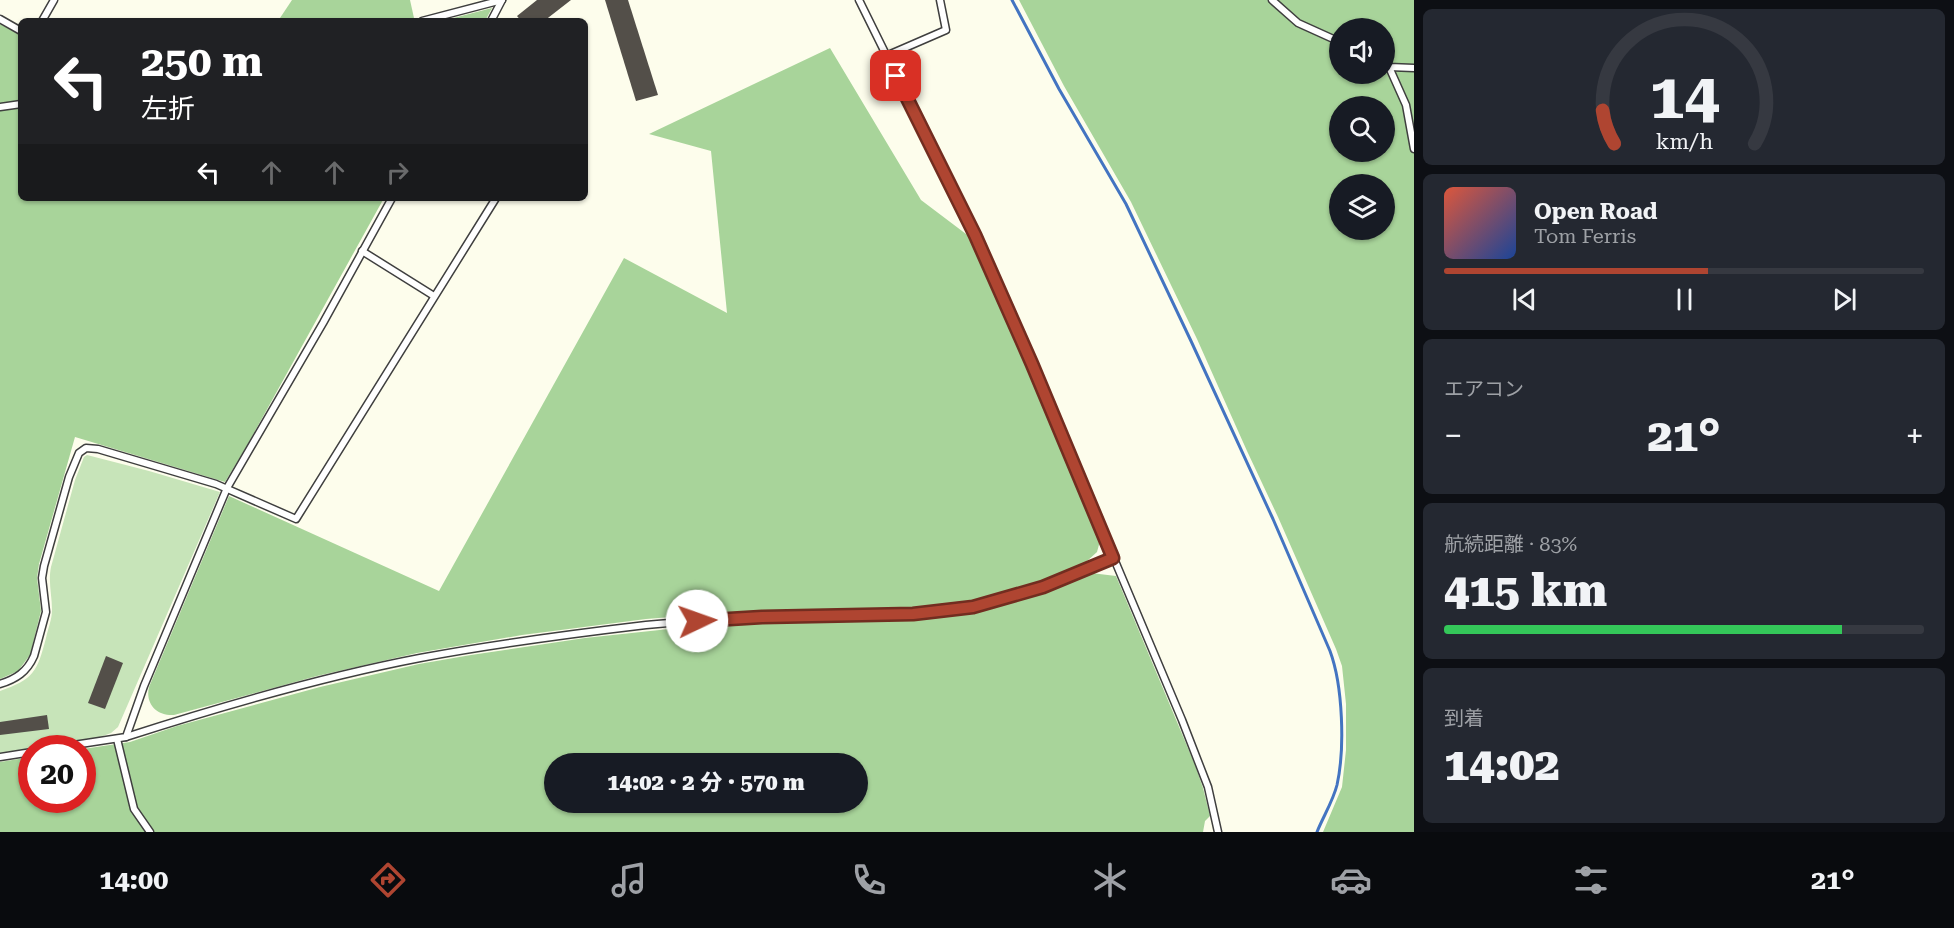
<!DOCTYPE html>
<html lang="ja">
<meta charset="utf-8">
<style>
body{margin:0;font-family:"Roboto Serif","Noto Sans JP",serif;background:#242831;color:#f1f3f6;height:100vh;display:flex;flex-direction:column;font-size:22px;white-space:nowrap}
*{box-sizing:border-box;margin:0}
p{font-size:20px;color:#9ea1a6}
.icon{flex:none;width:33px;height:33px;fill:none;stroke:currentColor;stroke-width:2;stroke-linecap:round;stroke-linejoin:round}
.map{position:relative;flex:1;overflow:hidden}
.side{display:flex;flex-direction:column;gap:9px;padding:9px;background:#0d0f14;width:540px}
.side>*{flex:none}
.banner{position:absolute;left:18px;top:18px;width:570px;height:183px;border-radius:9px;box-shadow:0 2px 4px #0004;background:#202124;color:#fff;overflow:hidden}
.fabs{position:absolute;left:1329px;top:18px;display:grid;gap:12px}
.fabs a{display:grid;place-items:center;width:66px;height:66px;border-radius:50%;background:#171b24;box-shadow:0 2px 4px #0004;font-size:30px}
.speed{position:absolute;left:18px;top:735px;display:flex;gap:12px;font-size:30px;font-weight:700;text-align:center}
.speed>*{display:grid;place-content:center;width:78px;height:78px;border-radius:50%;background:#171b24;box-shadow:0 2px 4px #0004;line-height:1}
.speed .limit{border:9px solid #d22;background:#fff;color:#111}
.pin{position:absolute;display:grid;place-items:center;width:51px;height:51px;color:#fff;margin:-26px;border-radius:12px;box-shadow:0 3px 9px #0006}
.me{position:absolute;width:66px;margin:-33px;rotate:87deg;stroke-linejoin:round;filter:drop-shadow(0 0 4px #0008)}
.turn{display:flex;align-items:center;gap:21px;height:126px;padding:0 24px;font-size:27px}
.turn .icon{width:78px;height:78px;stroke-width:2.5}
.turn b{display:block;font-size:42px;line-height:51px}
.lanes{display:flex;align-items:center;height:57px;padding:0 24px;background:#0003;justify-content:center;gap:30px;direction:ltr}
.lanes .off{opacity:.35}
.big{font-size:45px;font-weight:800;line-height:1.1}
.side .card{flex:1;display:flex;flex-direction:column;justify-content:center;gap:9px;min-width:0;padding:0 21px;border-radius:9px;background:#242831}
.side .dial{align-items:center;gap:0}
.dial svg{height:156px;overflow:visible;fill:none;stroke:#363941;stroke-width:7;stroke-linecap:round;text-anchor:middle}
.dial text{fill:#f1f3f6;stroke:none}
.song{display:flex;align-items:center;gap:18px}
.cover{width:72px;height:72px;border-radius:9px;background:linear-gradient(135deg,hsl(10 70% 55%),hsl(220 70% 35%))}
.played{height:6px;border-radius:3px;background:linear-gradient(90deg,#af4531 55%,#363941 55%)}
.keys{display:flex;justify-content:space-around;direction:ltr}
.heat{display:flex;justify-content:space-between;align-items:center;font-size:33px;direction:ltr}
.charge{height:9px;border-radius:4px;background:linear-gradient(90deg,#34c759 83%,#363941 0)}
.trip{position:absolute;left:544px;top:753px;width:324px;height:60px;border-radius:30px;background:#171b24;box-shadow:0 2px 4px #0004;font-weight:800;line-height:60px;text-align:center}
.tabs{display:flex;height:96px;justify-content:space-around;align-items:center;background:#090b0e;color:#9ea1a6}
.tabs .icon{width:42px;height:42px}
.tabs .current{color:#af4531}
.tabs b{font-size:27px;color:#f1f3f6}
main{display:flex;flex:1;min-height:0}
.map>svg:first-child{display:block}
.green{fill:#c7e4b9}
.forest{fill:#a8d49a;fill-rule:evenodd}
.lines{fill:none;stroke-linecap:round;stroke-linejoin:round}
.stream{stroke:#4374c1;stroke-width:3}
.building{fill:#534f49}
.lane-casing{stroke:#3f3f3f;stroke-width:9}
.lane{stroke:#fff;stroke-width:6}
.route-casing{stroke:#722d20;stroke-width:15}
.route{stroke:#af4531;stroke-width:10}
</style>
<main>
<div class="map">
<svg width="1414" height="832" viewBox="0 0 1414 832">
<rect width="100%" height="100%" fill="#fdfdec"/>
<path class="green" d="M87,455l62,16 71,21 -102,235 -7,6 -11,4 -100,16v-62c34,-12 37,-19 46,-53 2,-9 6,-19 6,-28 0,-15 -4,-28 -1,-43l24,-87 9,-23z"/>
<g class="forest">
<polygon points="292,0 410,0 414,18 403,21 278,21"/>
<path d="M1019,0h395v832h-91l19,-45 4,-37v-46l-4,-38 -6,-17 -58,-132 -31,-66 -50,-112 -66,-137 -67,-116zM1340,28h44v46h-44zM1340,106h44v46h-44zM1340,184h44v46h-44z"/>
<polygon points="492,8 485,21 442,21"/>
<polygon points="0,24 21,35 21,198 384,198 245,449 225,482 75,437 39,564 37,578 41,611 30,655 18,671 0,679"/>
<path d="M830,48l91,152 49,37 57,129 73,175 -3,11 -11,10 -45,20 -69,19 -60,7 -150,3 -66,4 -50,4 -124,16 -105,18 -100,23 -143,39c-17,1 -29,-11 -25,-28l80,-191 210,95 185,-333 103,55 -16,-162 -62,-17z"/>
<path d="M1091,573l25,3 79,189 8,23 7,28 -5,5 -2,11h-1203v-70l31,-5 1,43h50l1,-51 47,-7 47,-16 143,-39 99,-23 52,-9 114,-17 112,-12 216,-7 61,-6 71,-20zM555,764h303v38h-303z"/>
</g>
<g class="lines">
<path class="stream" d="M1012,0l47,89 67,115 65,137 82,178 57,132c13,35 15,98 7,134 -4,16 -14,32 -20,47"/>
</g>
<g class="building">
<polygon points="537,0 571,0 544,21 521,21 517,16"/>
<polygon points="605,0 628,0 658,95 636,101"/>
<polygon points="106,656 123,663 105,709 88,703"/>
<polygon points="47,715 49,729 0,735 0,722"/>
</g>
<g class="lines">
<defs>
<g id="lane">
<polyline points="859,0 975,235 1032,364 1182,720 1208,787 1218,832"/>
<polyline points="1272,0 1298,23 1340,42"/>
<polyline points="0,19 21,31"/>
<polyline points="42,21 54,0"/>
<polyline points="422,21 502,0"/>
<polyline points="491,21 502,0"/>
<polyline points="886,56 946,30 940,0"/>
<polyline points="1384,64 1389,67 1414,68"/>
<polyline points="1389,67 1406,105 1414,149"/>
<polyline points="0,107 21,104"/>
<polyline points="362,251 434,296"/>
<path d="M0,684c16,-5 27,-12 34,-28l12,-44 -4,-34 2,-12 25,-89 10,-24 7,-5 12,1 118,35 80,35 200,-321"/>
<path d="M126,737c96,-31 195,-60 294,-79 74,-14 150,-24 226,-33 62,-6 124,-8 187,-10 47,-1 95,0 142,-9 49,-9 93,-30 139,-48"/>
<polyline points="117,739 134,809 150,832"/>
<polyline points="54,748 126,737 144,686 227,488 323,323 392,198"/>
<polyline points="0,757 32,752"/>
</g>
</defs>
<use href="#lane" class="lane-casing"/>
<use href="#lane" class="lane"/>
</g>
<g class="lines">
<defs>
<polyline id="route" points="697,621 762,617 913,614 973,607 1043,587 1113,558 1032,364 975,235 896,76"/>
</defs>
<use href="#route" class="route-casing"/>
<use href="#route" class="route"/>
</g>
</svg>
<div class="fabs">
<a><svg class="icon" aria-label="sound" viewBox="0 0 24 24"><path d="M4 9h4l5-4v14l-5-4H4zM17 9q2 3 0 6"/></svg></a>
<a><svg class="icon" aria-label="search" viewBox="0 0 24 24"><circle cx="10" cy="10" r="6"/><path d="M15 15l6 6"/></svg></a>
<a><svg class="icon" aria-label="layers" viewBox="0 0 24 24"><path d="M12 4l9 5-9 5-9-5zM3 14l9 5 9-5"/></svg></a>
</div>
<div class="speed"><div class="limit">20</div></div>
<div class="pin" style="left:896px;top:76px;background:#d93025"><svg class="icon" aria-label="arrive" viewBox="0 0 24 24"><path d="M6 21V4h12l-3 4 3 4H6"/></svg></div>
<svg class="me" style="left:697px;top:621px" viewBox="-20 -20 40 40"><circle r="19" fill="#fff"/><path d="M0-13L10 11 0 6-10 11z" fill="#af4531"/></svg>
<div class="trip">14:02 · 2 分 · 570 m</div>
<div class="banner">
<div class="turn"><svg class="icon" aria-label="left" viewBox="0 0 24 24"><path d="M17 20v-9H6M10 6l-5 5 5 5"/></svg><div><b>250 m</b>左折</div></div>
<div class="lanes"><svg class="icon" aria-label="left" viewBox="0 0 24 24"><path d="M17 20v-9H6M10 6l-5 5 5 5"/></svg><svg class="icon off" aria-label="ahead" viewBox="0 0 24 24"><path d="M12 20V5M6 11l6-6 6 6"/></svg><svg class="icon off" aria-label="ahead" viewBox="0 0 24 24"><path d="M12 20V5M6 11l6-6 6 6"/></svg><svg class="icon off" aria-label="right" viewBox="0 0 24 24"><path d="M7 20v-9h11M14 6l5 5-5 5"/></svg></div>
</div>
</div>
<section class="side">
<div class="card dial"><svg viewBox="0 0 100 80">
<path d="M14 69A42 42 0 1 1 86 69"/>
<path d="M14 69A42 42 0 0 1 8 52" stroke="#af4531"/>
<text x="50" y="56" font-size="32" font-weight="700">14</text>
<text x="50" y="72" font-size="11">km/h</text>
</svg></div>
<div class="card">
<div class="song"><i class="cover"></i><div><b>Open Road</b><p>Tom Ferris</p></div></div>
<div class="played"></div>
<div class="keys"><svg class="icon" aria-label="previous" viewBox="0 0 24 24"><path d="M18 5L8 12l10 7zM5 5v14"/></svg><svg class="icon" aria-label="pause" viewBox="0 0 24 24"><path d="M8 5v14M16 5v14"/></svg><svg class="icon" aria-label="next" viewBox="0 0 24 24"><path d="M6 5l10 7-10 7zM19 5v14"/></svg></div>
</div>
<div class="card"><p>エアコン</p>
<div class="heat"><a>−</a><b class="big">21°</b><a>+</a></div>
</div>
<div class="card"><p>航続距離 · 83%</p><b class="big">415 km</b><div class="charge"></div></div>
<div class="card"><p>到着</p><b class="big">14:02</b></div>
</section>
</main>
<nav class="tabs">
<b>14:00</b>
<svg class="icon current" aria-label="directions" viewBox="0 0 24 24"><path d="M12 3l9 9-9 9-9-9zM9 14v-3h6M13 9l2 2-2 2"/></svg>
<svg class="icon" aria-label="music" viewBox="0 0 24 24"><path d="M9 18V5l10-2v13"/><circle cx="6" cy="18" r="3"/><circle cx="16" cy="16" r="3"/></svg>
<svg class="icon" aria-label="phone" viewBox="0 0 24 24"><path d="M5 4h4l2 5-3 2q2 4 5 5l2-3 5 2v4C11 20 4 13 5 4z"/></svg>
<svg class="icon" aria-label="climate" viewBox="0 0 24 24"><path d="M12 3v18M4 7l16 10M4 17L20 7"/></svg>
<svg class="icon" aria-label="car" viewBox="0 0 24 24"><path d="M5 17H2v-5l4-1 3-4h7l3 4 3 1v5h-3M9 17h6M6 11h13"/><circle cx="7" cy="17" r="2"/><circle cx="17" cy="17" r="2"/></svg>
<svg class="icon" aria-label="filters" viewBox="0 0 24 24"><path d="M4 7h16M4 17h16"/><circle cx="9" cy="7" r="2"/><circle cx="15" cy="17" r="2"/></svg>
<b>21°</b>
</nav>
